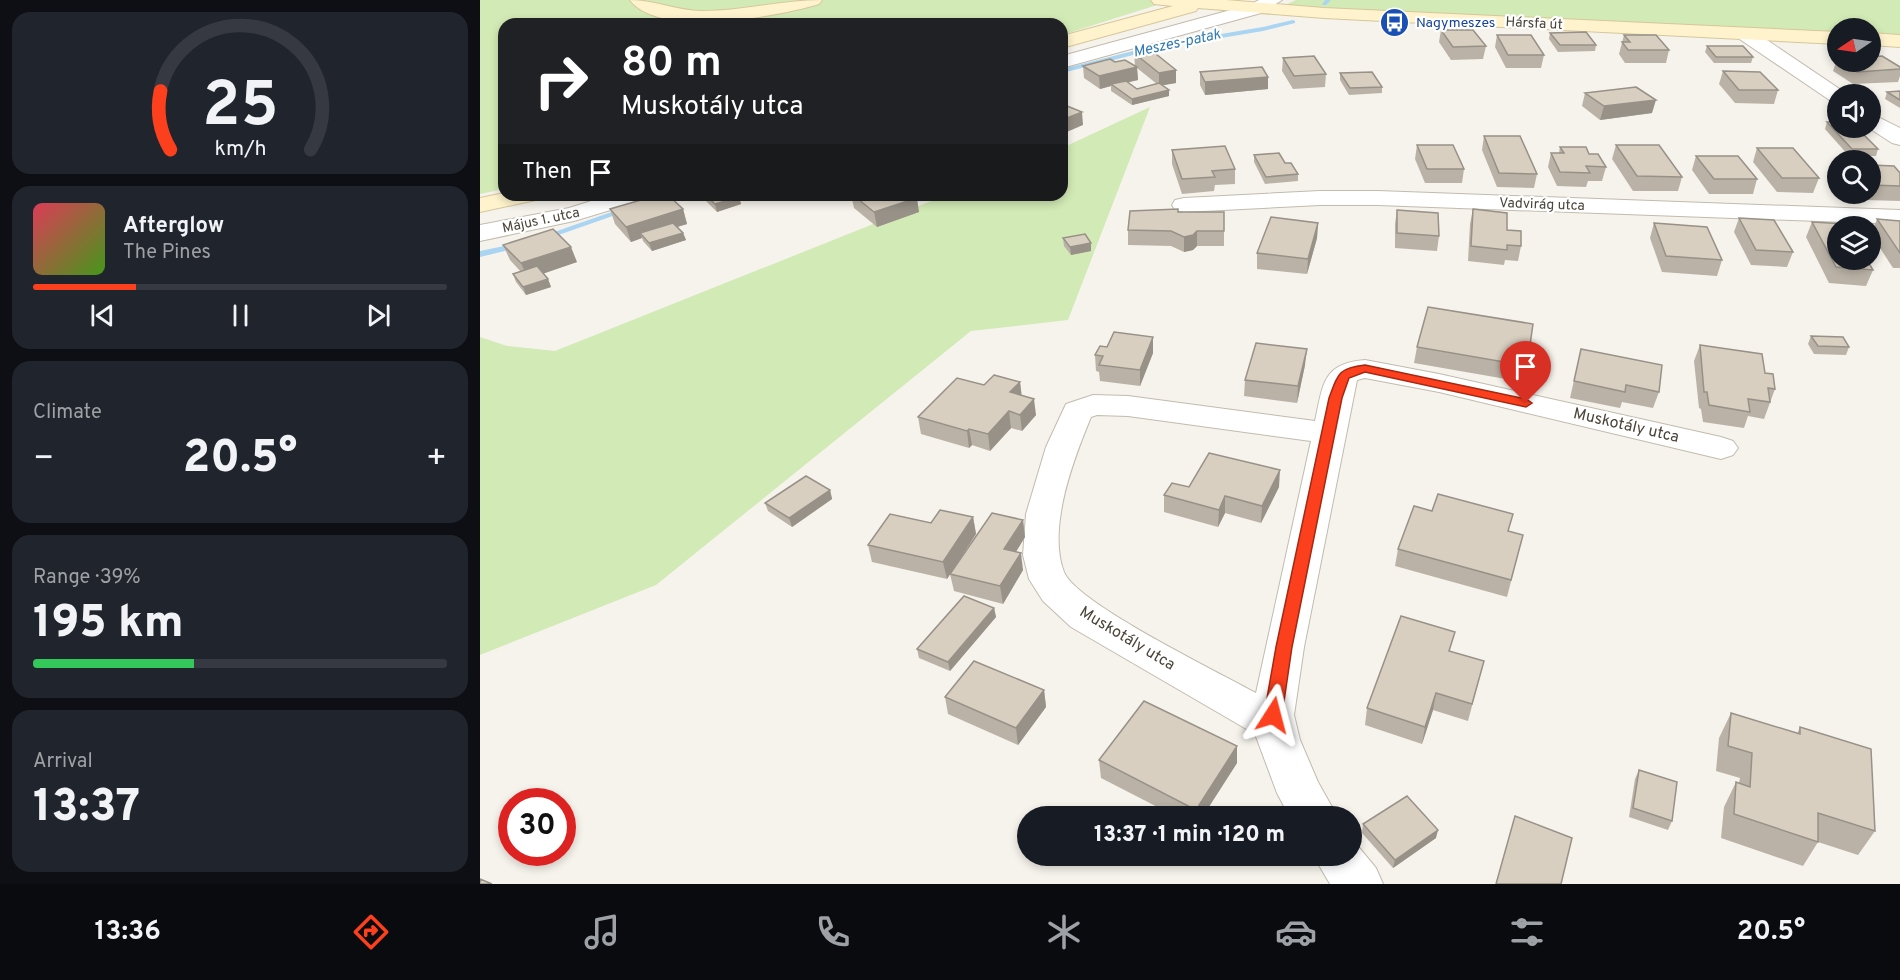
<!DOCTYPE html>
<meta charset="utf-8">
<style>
body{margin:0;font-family:Overpass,sans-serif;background:#20242c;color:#f1f3f6;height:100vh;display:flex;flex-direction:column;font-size:22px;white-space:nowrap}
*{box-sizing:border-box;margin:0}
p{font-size:20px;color:#9ea1a6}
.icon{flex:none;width:33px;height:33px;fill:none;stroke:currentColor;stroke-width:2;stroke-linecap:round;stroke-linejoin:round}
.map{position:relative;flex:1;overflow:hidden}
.panel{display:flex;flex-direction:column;gap:12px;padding:12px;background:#0d0f14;width:480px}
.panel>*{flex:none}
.banner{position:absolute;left:18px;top:18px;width:570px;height:183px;border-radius:18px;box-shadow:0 3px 9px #0003;background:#202124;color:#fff;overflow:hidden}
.needle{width:39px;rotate:257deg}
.controls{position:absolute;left:1347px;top:18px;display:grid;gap:12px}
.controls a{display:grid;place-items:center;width:54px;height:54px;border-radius:50%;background:#171b24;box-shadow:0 3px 9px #0003;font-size:30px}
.speed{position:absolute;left:18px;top:788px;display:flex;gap:12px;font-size:30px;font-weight:700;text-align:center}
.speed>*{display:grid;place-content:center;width:78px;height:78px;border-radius:50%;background:#171b24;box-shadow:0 3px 9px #0003;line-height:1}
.speed .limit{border:9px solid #d22;background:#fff;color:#111}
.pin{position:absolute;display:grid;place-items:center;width:51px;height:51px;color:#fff;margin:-62px -26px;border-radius:50% 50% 50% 0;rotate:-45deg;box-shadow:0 0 6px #0007}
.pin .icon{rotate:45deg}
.me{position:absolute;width:66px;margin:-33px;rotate:9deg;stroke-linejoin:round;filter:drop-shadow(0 0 4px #0008)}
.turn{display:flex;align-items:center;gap:21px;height:126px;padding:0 24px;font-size:27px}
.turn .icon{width:78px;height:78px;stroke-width:2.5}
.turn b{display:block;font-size:42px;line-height:51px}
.then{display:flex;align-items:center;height:57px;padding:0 24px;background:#0003;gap:12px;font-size:22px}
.big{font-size:45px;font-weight:800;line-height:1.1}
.panel .card{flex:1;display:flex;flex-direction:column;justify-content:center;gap:9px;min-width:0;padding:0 21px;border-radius:18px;background:#20242c}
.panel .dial{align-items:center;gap:0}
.dial svg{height:156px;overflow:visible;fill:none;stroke:#363941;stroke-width:7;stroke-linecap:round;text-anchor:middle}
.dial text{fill:#f1f3f6;stroke:none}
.song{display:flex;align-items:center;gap:18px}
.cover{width:72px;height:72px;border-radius:9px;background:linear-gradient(135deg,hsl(350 70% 55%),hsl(100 70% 35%))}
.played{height:6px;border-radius:3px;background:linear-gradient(90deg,#fc3f1d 25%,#363941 25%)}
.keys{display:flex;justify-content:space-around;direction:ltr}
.heat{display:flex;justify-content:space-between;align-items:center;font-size:33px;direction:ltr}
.charge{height:9px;border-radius:4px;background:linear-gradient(90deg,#34c759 39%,#363941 0)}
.trip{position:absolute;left:537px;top:806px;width:345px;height:60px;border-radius:30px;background:#171b24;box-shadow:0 3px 9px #0003;font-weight:800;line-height:60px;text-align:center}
.tabs{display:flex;height:96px;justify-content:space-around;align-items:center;background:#090b0e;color:#9ea1a6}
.tabs .icon{width:42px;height:42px}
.tabs .active{color:#fc3f1d}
.tabs b{font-size:27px;color:#f1f3f6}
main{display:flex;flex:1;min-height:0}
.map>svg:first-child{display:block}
.green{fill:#d2eab5}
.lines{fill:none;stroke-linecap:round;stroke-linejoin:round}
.stream{fill:#a9d4f2;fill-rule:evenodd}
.street-casing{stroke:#c2bbae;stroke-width:2}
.secondary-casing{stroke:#d6c79b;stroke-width:2}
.street{fill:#fff;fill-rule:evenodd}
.secondary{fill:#fff3cd;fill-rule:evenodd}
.wall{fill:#bab2a6;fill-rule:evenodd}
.shaded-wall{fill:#979187}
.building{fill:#d8cfc1;stroke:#979187;stroke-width:1.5}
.route{fill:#fc3f1d;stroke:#a42913;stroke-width:1.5}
.labels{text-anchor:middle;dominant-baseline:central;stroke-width:4.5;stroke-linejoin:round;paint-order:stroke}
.far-transit-label{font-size:14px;fill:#164399;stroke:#fff;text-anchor:start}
.far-street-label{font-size:14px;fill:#4b4439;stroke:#fff}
.far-water-label{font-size:15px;font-style:italic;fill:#2e7ab2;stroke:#fff}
.street-label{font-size:16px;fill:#4b4439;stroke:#fff}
</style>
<main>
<section class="panel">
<div class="card dial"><svg viewBox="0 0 100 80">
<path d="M14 69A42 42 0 1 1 86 69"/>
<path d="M14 69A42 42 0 0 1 9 39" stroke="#fc3f1d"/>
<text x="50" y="56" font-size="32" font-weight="700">25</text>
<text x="50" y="72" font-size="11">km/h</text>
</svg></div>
<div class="card">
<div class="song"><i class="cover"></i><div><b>Afterglow</b><p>The Pines</p></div></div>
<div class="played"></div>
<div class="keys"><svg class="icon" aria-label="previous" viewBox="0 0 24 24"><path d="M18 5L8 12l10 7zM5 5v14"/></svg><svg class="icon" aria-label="pause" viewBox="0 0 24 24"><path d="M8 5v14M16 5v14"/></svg><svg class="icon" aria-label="next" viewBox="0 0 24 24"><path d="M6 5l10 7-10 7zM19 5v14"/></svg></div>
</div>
<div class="card"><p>Climate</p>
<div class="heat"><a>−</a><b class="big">20.5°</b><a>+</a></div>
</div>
<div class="card"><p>Range · 39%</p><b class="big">195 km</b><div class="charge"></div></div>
<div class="card"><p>Arrival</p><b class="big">13:37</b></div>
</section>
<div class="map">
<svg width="1420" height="884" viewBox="0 0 1420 884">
<rect width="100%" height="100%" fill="#f6f3ec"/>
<g class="green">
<polygon points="0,0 693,0 582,35 582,24 24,24 24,189 0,194"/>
<polygon points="816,0 1420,0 1420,42 1391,40 1390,28 1358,28 1357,38 803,6"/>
<polygon points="670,107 588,320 491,331 176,585 0,655 0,337 27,346 75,351 466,195 582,195 582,148"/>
</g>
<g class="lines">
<g class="stream">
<polygon points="845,0 851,0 846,5 842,5"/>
<polygon points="813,20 815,21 815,23 783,31 681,48 582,73 582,69 681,44 783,27"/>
<polygon points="140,209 143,209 147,211 67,239 61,239 60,237"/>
<polygon points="38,243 42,245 41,247 0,257 0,251"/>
</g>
<defs>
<g id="street">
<polygon points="779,0 802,0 781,13 582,68 582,56 769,5"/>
<polygon points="1265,28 1272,30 1367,94 1358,94 1358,103 1351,101 1258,38 1256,34 1258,30"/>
<polygon points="1390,113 1420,128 1420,145 1412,143 1389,128 1390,128"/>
<polygon points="840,191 898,191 1420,210 1420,224 898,205 840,205 704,212 695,210 692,205 695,200 704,198"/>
<polygon points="130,195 167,195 164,200 94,221 0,241 0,225 89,208"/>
<path d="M885,360l74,14 282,63 12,4 5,7 -5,7 -12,4 -282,-67 -74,-14 -8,2 -53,267 -10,68 6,25 18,42 19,34h-48l-12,-23 -22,-59 -184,-107 -28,-26 -14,-22 -6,-24 3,-41 20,-67 20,-43 27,-9 35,1 187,25c8,-36 7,-58 50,-61zM617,415l31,1 183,25 -55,252c-36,-20 -180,-90 -192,-121 -17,-44 10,-114 27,-155z"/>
<polygon points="872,839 896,868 903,884 850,884 833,855 872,855"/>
</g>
<g id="secondary">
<path d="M150,0c25,0 47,11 72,11 41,0 80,-11 120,-11l-3,4c-39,12 -161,35 -189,-4z"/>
<polygon points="671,0 746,0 844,8 1358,32 1358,44 844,18 718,8 716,11 582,48 582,36 693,6 674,4"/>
<polygon points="1390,33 1420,35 1420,47 1390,45"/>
<polygon points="24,193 24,195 59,195 56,200 0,212 0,198"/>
</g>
</defs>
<use href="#street" class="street-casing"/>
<use href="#secondary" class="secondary-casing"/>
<use href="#street" class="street"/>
<use href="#secondary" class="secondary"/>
</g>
<g class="wall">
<polygon points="961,30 1006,46 1003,59 971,60 959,42"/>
<polygon points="1070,33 1116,45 1115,51 1078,52 1069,39"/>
<polygon points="1017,35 1064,55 1061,68 1026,68 1015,47"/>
<polygon points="1144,35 1189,50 1186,63 1145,63 1139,54"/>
<polygon points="1227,46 1273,57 1271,63 1234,63 1225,52"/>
<path d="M654,53l42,17v13l-14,2 7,5v6l-37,9 -21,-14v-5l-11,3 -16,-11 -1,-12 32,-4 20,4zM657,68l20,16 -20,5 -9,-7 10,-2z"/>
<polygon points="803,58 846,74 845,87 813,89 802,71"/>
<polygon points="1357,59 1358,62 1390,62 1420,67 1420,76 1418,82 1373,84 1353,71"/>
<polygon points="1243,71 1298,90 1294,104 1255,103 1239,84"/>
<polygon points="720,72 788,77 788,89 725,95 720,85"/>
<polygon points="860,73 902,87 902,93 869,95 860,80"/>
<polygon points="1420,91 1420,108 1405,99 1407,92"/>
<polygon points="1105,93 1172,113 1120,120 1102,106"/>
<polygon points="1347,122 1398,149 1396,156 1369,156 1345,129"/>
<polygon points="1004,136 1057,174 1054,188 1017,187 1002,150"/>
<polygon points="937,145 984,169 982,183 945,183 935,159"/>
<polygon points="1136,145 1202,177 1198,191 1153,191 1132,159"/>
<polygon points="1080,147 1109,154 1126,167 1122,181 1108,181 1106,187 1077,186 1068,167 1071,153 1079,153"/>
<polygon points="1277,148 1339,178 1333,193 1297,192 1273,162"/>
<polygon points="692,150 755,169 755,184 735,185 734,191 702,194 692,164"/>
<polygon points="774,155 805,163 818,174 818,181 785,184 774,162"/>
<polygon points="1216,156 1277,179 1273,194 1229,194 1212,170"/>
<polygon points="1390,165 1420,173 1420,201 1384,200 1379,194 1390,194"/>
<polygon points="221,195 257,195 259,197 261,204 237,212 222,197"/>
<polygon points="371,195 433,195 439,212 397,227 374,208"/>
<polygon points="130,209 203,209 207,224 197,227 203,233 206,240 172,251 163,241 162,238 151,242 135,224"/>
<polygon points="993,209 1027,230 1041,246 1038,261 1025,260 1024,265 988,261 990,224"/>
<polygon points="917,210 959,236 957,251 915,248 915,224"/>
<polygon points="698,212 744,231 744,246 717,246 713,250 704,252 691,246 648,245 648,230"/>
<polygon points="1259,218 1313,252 1307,267 1271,265 1254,232"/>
<polygon points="1397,219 1420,221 1420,268 1413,268 1391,234"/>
<polygon points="1332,222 1393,270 1386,286 1349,283 1326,237"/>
<polygon points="838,223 837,238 827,274 777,269 777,253"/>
<polygon points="1174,223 1242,260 1237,276 1182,272 1170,238"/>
<polygon points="583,238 611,251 591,255 584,246"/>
<polygon points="23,245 97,262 63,273 68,279 71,287 46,295 36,282 33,274 41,272 30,260"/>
<polygon points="1331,336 1369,347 1366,355 1334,354 1328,344"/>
<polygon points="673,337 673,353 660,386 620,381 619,372 616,371 615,355 627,347"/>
<polygon points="1220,345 1285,373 1295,389 1284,419 1268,416 1264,428 1223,422 1221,409 1219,408 1214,361"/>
<polygon points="937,347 1047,366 1043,382 934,363"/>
<polygon points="1101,349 1179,392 1173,408 1142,402 1140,408 1090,398"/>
<polygon points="825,365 817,403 764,396 765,380"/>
<polygon points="540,382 541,395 556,415 542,431 531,428 510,451 492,445 489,448 441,434 438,417 504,385"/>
<polygon points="709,487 799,487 781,523 745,513 738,527 684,512 684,495"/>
<polygon points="350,490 352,499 312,527 288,511 285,503"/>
<polygon points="493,517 496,534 467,579 392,562 388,545 451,523"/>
<polygon points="543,520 545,537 536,552 543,570 523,604 474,591 470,574"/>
<polygon points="1029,531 1043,535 1027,597 915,566 918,549"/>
<polygon points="514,608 516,617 470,671 439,658 437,649"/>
<polygon points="971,652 1004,661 988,721 953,710 942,744 885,725 887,708"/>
<polygon points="564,690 566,707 538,745 468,714 465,697"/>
<polygon points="1251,713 1317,734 1320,727 1395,831 1378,855 1338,842 1323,866 1241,838 1244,807 1256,782 1259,783 1260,778 1236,771 1239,738"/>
<polygon points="619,760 757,763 723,816 695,816 621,778"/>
<polygon points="1159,770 1192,821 1188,830 1149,817 1155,779"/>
<polygon points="883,824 956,838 913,868 882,833"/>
</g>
<g class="shaded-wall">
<polygon points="657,67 658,80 633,86 631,84 631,86 620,89 619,76"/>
<polygon points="696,70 696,83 679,86 679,73"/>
<polygon points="788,77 788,89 725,95 725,82"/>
<polygon points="689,90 689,96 652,105 652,99"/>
<polygon points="1176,100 1172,113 1120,120 1124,106"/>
<polygon points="602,112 603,125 582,134 582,120"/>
<polygon points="259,197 261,204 237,212 235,204"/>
<polygon points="437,198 439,212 397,227 394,212"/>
<polygon points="203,209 207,224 164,237 160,233 162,238 151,242 146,227"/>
<polygon points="838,223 837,238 827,274 828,259"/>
<polygon points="717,231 717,246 713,250 704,252 704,237"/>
<polygon points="203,233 206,240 172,251 169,243"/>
<polygon points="611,243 611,251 591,255 590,247"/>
<polygon points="91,247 97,262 48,279 41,263"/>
<polygon points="68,279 71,287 46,295 43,287"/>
<polygon points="673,337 673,353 660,386 660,370"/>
<polygon points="827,349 825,365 817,403 818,386"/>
<polygon points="540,382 542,398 530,392"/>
<polygon points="554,399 556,415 542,431 540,415"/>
<polygon points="529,411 531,428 510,451 508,434"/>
<polygon points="489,429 492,445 489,448 487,431"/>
<polygon points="800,470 799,487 781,523 782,506"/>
<polygon points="350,490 352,499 312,527 309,518"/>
<polygon points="745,496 745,513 738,527 739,510"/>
<polygon points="493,517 496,534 467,579 463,562"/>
<polygon points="543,520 545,537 527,566 524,549"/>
<polygon points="541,553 543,570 523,604 520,586"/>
<polygon points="514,608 516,617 470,671 468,662"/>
<polygon points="564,690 566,707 538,745 536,728"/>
<polygon points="956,693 953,710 942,744 945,727"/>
<polygon points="757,746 757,763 723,816 716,816 716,810"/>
<polygon points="958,830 956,838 913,868 915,860"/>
</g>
<g class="building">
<polygon points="961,30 993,30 1006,46 973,47"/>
<polygon points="1106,32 1116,45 1080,45 1070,33"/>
<polygon points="1017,35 1051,35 1064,55 1028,55"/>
<polygon points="1144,35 1176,35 1189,50 1148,50 1142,42 1150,42"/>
<polygon points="1227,46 1263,46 1273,57 1236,57"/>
<polygon points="671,50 696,70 679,73 654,53"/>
<polygon points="834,56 846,74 814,76 803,58"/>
<polygon points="1402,56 1420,67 1420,69 1377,72 1362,62 1390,62 1390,57"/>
<polygon points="630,59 635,62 645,60 657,67 619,76 603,66"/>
<polygon points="782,67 788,77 725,82 720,72"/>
<polygon points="1243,71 1280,72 1298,90 1259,90"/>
<polygon points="892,72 902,87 870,88 860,73"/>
<polygon points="646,81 657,89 679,83 689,90 652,99 631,84"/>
<polygon points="1156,87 1176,100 1124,106 1105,93"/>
<polygon points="1420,91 1420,100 1407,92"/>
<polygon points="587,106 602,112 582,120 582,108"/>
<polygon points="1347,122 1358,122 1358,128 1377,128 1398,149 1372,149"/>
<polygon points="1004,136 1040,136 1057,174 1019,173"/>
<polygon points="937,145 973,145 984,169 947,169"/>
<polygon points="1136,145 1179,145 1202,177 1157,176"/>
<polygon points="745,146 755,169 732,171 735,177 702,179 692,150"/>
<polygon points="1080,147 1106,147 1109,154 1118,154 1126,167 1106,166 1110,173 1080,172 1071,153 1084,153"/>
<polygon points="1277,148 1313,148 1339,178 1302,178"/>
<polygon points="799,153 805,163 811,163 818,174 786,177 774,155"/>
<polygon points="1216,156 1258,156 1277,179 1234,179"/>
<polygon points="1390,165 1414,166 1420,173 1420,186 1390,185"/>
<polygon points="178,195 188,195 203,209 146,227 130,209"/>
<polygon points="225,195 257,195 259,197 235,204"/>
<polygon points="373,195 433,195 437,198 394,212"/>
<polygon points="698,209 698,212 744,212 744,231 717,231 713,235 704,237 691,231 648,230 650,211"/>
<polygon points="993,209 1027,213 1027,230 1041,231 1041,246 1027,245 1027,250 991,246"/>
<polygon points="917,210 958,213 959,236 917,233"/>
<polygon points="791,217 838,223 828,259 777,253"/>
<polygon points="1259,218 1294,220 1313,252 1276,250"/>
<polygon points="1397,219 1420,221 1420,253"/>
<polygon points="1332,222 1366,224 1368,226 1358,226 1358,260 1387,260 1393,270 1356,267"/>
<polygon points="193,223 203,233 169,243 160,233"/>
<polygon points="1174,223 1227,227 1242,260 1186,256"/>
<polygon points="73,229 91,247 41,263 23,245"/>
<polygon points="605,234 611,243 590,247 583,238"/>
<polygon points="57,266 68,279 43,287 33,274"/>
<polygon points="948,307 1053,324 1047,366 937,347"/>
<polygon points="634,332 673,337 660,370 619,365 623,356 615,355 620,346 627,347"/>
<polygon points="1331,336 1363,337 1369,347 1338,346"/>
<polygon points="776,343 827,349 818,386 765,380"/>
<polygon points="1220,345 1282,354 1285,373 1293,374 1295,389 1288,388 1290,402 1268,399 1270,412 1229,405 1227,392 1224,392"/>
<polygon points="1101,349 1182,365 1179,392 1146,385 1145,392 1094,381"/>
<polygon points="514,375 540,382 530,392 554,399 540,415 529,411 508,434 489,429 487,431 438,417 477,378 504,385"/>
<polygon points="729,453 800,470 782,506 745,496 739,510 684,495 692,483 709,487"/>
<polygon points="326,476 350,490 309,518 285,503"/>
<polygon points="958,494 1033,514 1028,531 1043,535 1031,580 918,549 934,506 952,511"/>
<polygon points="460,510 493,517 463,562 388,545 410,514 451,523"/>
<polygon points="512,513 543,520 524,549 541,553 520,586 470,574"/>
<polygon points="484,596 514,608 468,662 437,649"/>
<polygon points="921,616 975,632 969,651 1004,661 992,704 956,693 945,727 887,708"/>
<polygon points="494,661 564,690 536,728 465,697"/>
<polygon points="664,701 757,746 716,810 619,760"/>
<polygon points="1251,713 1320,734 1320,727 1391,749 1395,831 1338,813 1338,842 1254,814 1256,782 1270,787 1272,753 1248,746"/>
<polygon points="1159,770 1197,782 1192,821 1153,808"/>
<polygon points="927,796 958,830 915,860 883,824"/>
<polygon points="1035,816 1092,838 1081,884 1016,884"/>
<polygon points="0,879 12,884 0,884"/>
</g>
<path class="route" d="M885,365l161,34 6,4 -6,4 -161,-35 -16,6 -7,20 -50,249 -10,68 -3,5 -6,2 -6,-2 -3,-5 12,-68 53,-249c9,-24 9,-30 36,-33z"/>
<defs>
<symbol id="bus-disc" viewBox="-11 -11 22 22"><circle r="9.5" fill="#1a4fb4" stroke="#fff"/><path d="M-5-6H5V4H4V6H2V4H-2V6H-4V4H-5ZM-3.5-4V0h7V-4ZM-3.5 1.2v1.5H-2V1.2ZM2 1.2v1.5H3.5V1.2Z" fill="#fff"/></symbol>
</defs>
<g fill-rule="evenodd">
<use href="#bus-disc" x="898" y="6" width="33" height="33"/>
</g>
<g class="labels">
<g class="far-transit-label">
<text x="936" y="23">Nagymeszes</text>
</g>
<g class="far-street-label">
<text transform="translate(1054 24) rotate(3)">Hársfa út</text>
<text transform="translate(1062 205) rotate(2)">Vadvirág utca</text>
<text transform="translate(61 221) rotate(-12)">Május 1. utca</text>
</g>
<g class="far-water-label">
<text transform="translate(697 44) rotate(-12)">Meszes-patak</text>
</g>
<g class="street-label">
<text transform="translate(1146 426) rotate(13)">Muskotály utca</text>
<text transform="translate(647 639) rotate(31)">Muskotály utca</text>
</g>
</g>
</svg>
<div class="controls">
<a><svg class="needle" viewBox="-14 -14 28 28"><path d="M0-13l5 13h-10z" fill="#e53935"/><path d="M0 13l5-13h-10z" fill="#9ea1a6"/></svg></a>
<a><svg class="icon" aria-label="sound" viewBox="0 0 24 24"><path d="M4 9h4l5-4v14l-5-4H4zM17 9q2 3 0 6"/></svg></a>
<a><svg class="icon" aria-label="search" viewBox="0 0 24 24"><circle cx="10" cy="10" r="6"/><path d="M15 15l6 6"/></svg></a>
<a><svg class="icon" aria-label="layers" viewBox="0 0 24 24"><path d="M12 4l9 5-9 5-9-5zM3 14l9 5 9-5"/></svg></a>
</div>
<div class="speed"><div class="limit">30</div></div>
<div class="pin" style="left:1046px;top:403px;background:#d93025"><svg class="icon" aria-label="arrive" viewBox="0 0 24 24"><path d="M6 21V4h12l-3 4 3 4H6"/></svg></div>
<svg class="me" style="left:793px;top:715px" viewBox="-20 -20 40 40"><path d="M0-17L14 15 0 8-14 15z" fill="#fc3f1d" stroke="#fff" stroke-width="4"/></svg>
<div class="trip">13:37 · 1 min · 120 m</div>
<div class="banner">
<div class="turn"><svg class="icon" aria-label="right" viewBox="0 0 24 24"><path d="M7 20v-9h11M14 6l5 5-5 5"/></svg><div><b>80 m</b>Muskotály utca</div></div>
<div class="then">Then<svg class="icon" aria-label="arrive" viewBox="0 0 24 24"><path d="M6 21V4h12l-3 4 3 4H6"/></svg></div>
</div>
</div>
</main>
<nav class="tabs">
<b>13:36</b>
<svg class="icon active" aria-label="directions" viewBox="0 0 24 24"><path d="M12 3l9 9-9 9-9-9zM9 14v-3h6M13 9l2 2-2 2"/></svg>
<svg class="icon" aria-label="music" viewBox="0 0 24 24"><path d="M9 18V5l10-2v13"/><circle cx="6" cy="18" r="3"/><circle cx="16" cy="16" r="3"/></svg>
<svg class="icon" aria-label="phone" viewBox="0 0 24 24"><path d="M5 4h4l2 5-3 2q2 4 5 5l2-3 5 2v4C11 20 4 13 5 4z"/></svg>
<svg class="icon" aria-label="climate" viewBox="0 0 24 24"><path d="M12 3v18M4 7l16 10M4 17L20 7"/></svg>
<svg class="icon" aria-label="car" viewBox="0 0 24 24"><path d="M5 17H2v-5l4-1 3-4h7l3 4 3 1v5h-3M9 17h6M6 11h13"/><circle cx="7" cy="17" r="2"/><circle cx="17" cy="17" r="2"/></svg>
<svg class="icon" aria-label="filters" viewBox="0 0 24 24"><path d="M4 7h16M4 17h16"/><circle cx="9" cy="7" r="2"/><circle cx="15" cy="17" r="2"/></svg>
<b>20.5°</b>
</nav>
